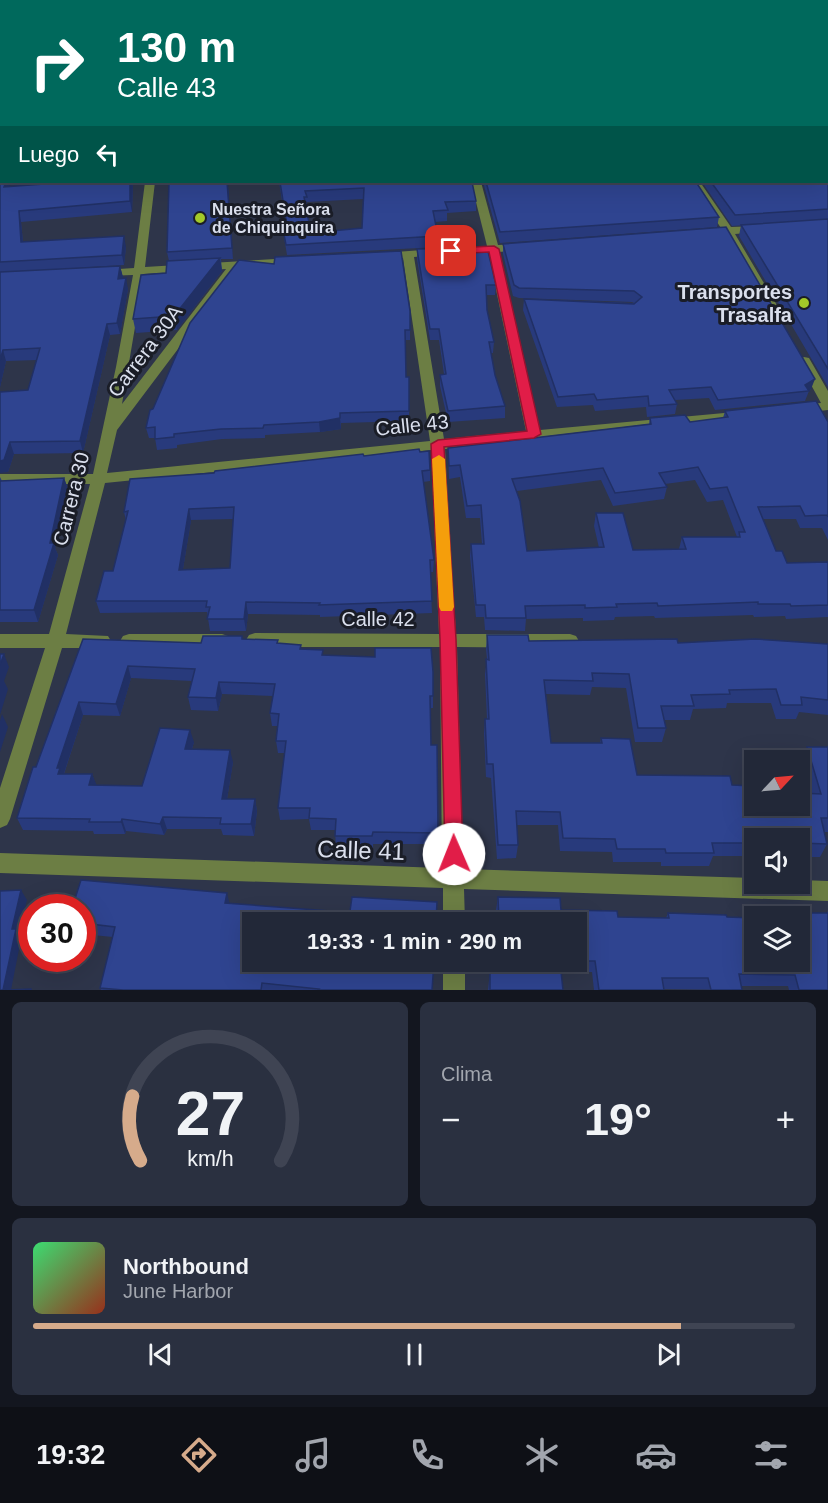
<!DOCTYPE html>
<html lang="es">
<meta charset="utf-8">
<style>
body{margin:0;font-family:Helvetica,sans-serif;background:#2a3040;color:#f1f3f6;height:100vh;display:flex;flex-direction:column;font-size:22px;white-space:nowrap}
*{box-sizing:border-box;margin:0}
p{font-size:20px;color:#a2a6ae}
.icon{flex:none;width:33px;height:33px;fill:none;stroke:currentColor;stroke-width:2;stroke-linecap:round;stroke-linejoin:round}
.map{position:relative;height:990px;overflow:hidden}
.side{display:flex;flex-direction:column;gap:12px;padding:12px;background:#13161f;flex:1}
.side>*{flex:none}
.hud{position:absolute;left:0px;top:0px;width:828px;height:183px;box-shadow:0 6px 24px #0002,0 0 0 2px #3f4453;background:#00695c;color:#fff;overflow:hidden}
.needle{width:39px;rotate:64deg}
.tools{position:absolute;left:744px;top:750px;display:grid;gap:12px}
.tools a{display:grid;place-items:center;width:66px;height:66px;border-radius:0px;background:#222838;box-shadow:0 6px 24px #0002,0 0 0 2px #3f4453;font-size:30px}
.speed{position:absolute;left:18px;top:894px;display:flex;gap:12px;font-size:30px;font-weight:700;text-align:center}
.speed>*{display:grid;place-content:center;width:78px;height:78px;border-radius:50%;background:#222838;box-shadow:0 6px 24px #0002,0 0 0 2px #3f4453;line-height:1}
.speed .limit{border:9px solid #d22;background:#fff;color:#111}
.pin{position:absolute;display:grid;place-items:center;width:51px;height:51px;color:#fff;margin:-26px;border-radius:12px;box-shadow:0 3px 9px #0006}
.me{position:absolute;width:66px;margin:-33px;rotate:359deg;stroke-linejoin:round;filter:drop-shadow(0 0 4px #0008)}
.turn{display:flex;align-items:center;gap:21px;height:126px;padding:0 18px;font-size:27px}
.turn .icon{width:78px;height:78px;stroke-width:2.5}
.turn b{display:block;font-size:42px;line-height:51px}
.then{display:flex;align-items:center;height:57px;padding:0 18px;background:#0003;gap:12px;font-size:22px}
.big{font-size:45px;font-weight:600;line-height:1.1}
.side .card{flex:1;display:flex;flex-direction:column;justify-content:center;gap:9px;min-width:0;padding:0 21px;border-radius:9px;background:#2a3040}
.side .dial{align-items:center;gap:0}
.dial svg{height:156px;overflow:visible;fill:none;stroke:#3f4453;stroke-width:7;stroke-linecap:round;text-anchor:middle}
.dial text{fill:#f1f3f6;stroke:none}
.song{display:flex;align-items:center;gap:18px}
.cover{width:72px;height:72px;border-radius:9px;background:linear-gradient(135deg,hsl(140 70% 55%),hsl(10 70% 35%))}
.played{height:6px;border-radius:3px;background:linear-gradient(90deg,#d6ab8b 85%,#3f4453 85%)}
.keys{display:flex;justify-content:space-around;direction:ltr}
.heat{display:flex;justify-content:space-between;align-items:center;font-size:33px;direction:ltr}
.side .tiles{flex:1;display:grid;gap:12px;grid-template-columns:1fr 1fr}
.card:last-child{grid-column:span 2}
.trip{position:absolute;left:242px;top:912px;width:345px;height:60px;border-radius:0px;background:#222838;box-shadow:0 6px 24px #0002,0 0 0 2px #3f4453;font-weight:600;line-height:60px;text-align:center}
.tab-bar{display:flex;height:96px;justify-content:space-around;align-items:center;background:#0e1016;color:#a2a6ae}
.tab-bar .icon{width:42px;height:42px}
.tab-bar .on{color:#d6ab8b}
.tab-bar b{font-size:27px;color:#f1f3f6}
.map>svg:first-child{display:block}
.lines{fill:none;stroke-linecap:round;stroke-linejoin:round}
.minor{fill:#6c7e44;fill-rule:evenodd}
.wall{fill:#283a7c;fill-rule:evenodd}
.shaded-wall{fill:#213065}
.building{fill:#2f4490;stroke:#213065;stroke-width:1.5;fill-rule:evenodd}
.route{fill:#e11d48;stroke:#92132f;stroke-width:1.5}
.slow{fill:#f59e0b}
.poi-dot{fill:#a2c929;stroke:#1a1d27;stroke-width:2}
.labels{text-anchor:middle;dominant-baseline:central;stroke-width:6;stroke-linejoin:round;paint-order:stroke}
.far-poi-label{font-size:16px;font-weight:bold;fill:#dadfed;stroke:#1a1d27;text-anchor:start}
.poi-label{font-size:20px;font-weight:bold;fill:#dadfed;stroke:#1a1d27;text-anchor:end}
.street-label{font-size:20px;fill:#dadfed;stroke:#1a1d27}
.near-street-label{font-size:24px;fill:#dadfed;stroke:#1a1d27}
</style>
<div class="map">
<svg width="828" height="990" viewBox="0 0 828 990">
<rect width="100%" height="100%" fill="#2e354a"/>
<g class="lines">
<g class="minor">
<path d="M145,182h10l-10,85 147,-9 6,3 -6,3 -53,4 -122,162 -10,43 323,-32 -27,-183h-25l-2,-2 6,-3 54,-4 6,3 -6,3 -22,2 30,182 82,-8 -38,-179 -19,1 -6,-3 6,-3 18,-1 -16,-64h10l17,63 25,-1 6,3 -6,3 -24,2 41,178 206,-19 2,3 -2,3 -5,1 -296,31 11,185h114l6,2 3,5 -3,5 -6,2 -113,-1 6,222 291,9v6h46v-4l28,1v20l-364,-12 1,33h-22v-34l-443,-15v-20l442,15 -2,-221h-185l-6,-2 -3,-5 3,-5 6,-2 184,1 -8,-184 -326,33 -39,151 42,2 3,5 -3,5 -6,2h-40l-52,171 -3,6 -7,3v-40l45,-140h-45v-14h49l41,-150h-90v-10h93l23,-107 17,-92 -29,1 -6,-3 6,-3 30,-2zM226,269l-104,135 22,-130z"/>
<polygon points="690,182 700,182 731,227 759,226 764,229 759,232 735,234 778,307 776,310 768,310 766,307 724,234 708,235 703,232 708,229 721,228"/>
<polygon points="804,357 809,358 828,391 828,410 801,413 794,409 801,405 821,403 798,361"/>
<polygon points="129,634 222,634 228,636 231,641 228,646 222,648 129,648 123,646 120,641 123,636"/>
<rect x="443" y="962" width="22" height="28"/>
</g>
</g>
<g class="wall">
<polygon points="0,0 828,0 828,109 827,109 827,112 828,112 828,387 739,236 741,225 775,223 732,226 702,182 826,182 826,2 2,2 10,186 133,182 132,212 21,222 23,242 126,247 124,265 73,268 120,266 123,278 128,289 120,334 110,335 83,453 14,454 8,472 0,392 28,390 37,360 6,361 0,387 0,168 1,167 1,156 0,156"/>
<path d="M279,182h193l4,19v10l-29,2v8l-12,1 3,14v11l-151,8 -6,-36h4zM363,199l-1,29 -51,5 -5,-26h1v-5z"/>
<polygon points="483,182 696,182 719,217 717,227 500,243"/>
<polygon points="228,185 233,259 221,259 222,271 177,330 136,333 133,319 166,273 169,261 167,252"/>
<polygon points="726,227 811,389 809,391 805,401 715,410 709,398 675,400 677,404 675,414 647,417 646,407 595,411 593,405 557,407 523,310 524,299 634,303 632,302 519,298 513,296 503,254 503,244"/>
<polygon points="417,249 496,285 495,295 486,295 487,310 494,342 493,353 491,353 495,375 505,406 505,418 448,422 440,386 440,375 444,374 439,340 430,340 417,259"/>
<polygon points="410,311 410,340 406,340 406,377 409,377 409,421 341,423 341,429 320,432 265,435 265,438 222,439 177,445 177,448 157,450 155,438 149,438 146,428 153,409"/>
<path d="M725,411l103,11v118l-6,-12h-22l-4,-9h-33l13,32 11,12 41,-1v55l-42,2 -1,-3 -31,1 -1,-2 -98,3 -1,-2 -39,1 -1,3 -31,1v-3l-57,1 -1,12 -40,-1 -1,-13h-8l-6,-61 1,-12h11l-2,-26h-14l-6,-41 -11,2 -1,-31 201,-24 1,-6 40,4 33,-4zM601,480l12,26 51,-7 3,-12 -2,-3 30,-4 12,22 16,-2 14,37h-55l-3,12 -46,1 -37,-37 -2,13 5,22 -72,3 -10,-60z"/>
<path d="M420,452l10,18v11l-7,1 11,78 -1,12h-3l2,41 -112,4v-2l-72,-1 -2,17h-36l-3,-19 -107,1 -4,-12 17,-30 13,-50 -2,-9 90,-39 150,-17zM233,519l-3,49 -47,1 8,-49z"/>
<polygon points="0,477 2,481 64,478 68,489 55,548 58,555 38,622 0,622"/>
<polygon points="487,635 529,641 828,644 828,715 799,712 796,719 776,719 771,703 727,703 726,708 693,709 690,720 664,720 666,728 662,742 635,742 626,688 592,687 590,695 546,694 551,743 600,743 601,738 637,775 732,785 754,806 810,793 800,761 807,747 828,747 828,832 824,832 827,844 820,857 800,857 800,838 754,838 754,856 713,856 709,866 661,866 661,862 613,862 612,852 560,851 558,825 516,825 518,845 516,858 497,859 491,778 486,777 485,754 484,733 485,719 487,719 485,674 487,659 486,649"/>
<polygon points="242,636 243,639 278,640 278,643 302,649 323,650 323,655 433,672 433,708 431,708 431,745 438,833 437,844 373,844 373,848 336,848 335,830 311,830 309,819 280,820 278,808 285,753 278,753 276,741 278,726 272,726 270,713 273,696 222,694 218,711 191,710 188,697 192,681 131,678 120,716 83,715 64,774 92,774 96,785 142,786 194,742 192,749 233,762 227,799 255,799 257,811 254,836 223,835 221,829 167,829 164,835 126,831 125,834 94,834 93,831 23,830 17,818 83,639 201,643"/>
<polygon points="498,897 561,910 618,917 666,918 668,913 727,917 754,962 800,916 775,916 777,913 827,913 828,911 828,990 789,990 788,986 742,986 742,990 664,989 664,990 594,990 592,972 561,972 563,990 488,990 490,971 500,971 499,962 576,962 576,922 497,922 496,910"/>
<polygon points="230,903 432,990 101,990 100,988 113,937 82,934 82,908"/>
</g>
<g class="shaded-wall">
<polygon points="6,182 11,182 7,197 4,187"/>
<polygon points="130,182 133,182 132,212 130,201"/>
<polygon points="227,182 259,182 228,185 233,259"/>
<polygon points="19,211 21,222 24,253 21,242"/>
<polygon points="124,236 126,247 124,265 122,255"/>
<polygon points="220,258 222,271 177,330 174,316"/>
<polygon points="120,266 123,277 121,290 118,279"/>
<polygon points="126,278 128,289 120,334 117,323"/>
<polygon points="107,324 110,335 83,453 80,441"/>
<polygon points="3,350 6,361 0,387 0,360"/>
<polygon points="815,379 811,389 809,391 805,385"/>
<polygon points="340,418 341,429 320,432 319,422"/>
<polygon points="10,442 14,454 8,472 0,473 0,461"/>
<polygon points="64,478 68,489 55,548 58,555 38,622 34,610"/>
<polygon points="189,509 191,520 181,581 179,570"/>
<polygon points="246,602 248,614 246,631 244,619"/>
<polygon points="4,654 9,667 4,681 8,689 0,715 0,665"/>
<polygon points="128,666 131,678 120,716 116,704"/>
<polygon points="219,682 222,694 218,711 216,698"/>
<polygon points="79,702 83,715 63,776 58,774 57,768"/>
<polygon points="2,714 8,727 0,752 0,721"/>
<polygon points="190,730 194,742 188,761 185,749"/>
<polygon points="230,750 233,762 225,811 222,799"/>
<polygon points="92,774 97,786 89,785"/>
<polygon points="255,799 257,811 254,836 251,824"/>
<polygon points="163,817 167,829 164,835 160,824"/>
<polygon points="122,819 126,831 125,834 121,822"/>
<polygon points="21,890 27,900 18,934 21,939 11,990 3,990 12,929"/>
<polygon points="227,893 230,905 225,903"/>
</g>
<g class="building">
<polygon points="1,0 828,0 828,5 827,5 827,12 828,12 828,25 827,25 827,34 828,34 828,89 827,89 827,98 828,98 828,101 826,101 826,2 2,2 2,182 6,182 4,187 58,183 59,182 130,182 130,201 19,211 21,242 124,236 122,255 0,262 0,168 1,167 1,146 0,146 0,107 1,107 1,98 0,98 0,50 1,50 1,43 0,43 0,4 1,4"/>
<polygon points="826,104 827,112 828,112 828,177 826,178"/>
<polygon points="169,182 227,182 232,248 167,252"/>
<path d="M280,182h192l4,19 -31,1 3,8 -15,1 5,25 -152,9 -5,-26h5zM364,188l-2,40 -51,5 -7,-36h3l-2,-6z"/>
<polygon points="486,182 696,182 719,217 500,232"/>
<polygon points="711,182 824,182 828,184 828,209 735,215"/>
<polygon points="828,219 828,369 741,225"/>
<polygon points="726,227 815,379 805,385 809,391 718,400 711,387 669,390 677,404 649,406 648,396 597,400 594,394 558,397 524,299 634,304 642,297 634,291 519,288 514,285 503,244"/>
<polygon points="487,247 496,285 486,285 487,310 494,342 489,342 495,375 505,406 448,411 440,375 446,374 439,329 430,329 417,249"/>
<polygon points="401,251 410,311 410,330 405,330 406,377 409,377 409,411 340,413 340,418 319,422 264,425 263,428 221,429 174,434 174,437 155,439 155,427 146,428 150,410 153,409 190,323 239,260 274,264 275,257"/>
<polygon points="220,258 174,316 133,319 141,275 166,273 167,261"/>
<polygon points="120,266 118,279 126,278 117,323 107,324 80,441 10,442 4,460 0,461 0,392 28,390 40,348 3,350 0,360 0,272"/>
<path d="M816,401l12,21v95l-1,-2 -22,1 -5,-10 -42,1 18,44h6l5,12 41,-1v43l-37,1 -1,-2h-32v-2l-100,4 -1,-3 -41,1 1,3 -32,1v-3l-60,1 1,12h-40l-1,-13h-9l-5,-61h13l-3,-39 -14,1 -7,-41 -11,1 -1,-18 203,-24 -1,-6 35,-3 5,7 38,-5 -3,-6zM698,467l12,22 17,-2 18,45h-6l1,5h-58l4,12 -53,1 -10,-37h-27l8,34 -77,4 -7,-50 -8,-22 91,-11 12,25 52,-6 -8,-14z"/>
<path d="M419,449l1,3 9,-1 1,19 -8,1 12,89h-4l2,41 -113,4 1,-2 -74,-1 -2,17h-37l3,-12h-4l1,-6h-111l8,-30h9l15,-60 -4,1 6,-33 84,-6 1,-2 148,-17 1,2zM234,507l-4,61 -51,2 10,-61z"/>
<polygon points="64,478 50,543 54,543 34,610 0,610 0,481"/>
<polygon points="487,635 528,635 529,641 677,639 678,643 755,639 828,644 828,700 801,697 802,705 781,705 776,689 729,690 730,694 691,695 694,706 661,706 666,728 638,728 629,674 592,673 593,681 544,680 551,743 602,743 601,738 630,739 637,775 730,776 732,785 754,786 754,806 800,806 800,793 821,794 807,747 828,747 828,818 821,818 827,844 800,843 800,838 754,838 754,843 712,843 714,853 666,853 665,849 617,849 615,839 563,838 560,812 516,811 518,845 498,845 493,764 487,764 486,740 485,719 489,719 486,659 489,660"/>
<polygon points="203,636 242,636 242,639 278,640 277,643 301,645 300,649 323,650 322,655 375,657 375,648 431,648 433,672 433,696 430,696 431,745 437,745 438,833 373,832 372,836 335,836 336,819 309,818 310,808 278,808 286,741 276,741 279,714 270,713 275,684 219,682 216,698 188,697 195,669 128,666 116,704 79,702 57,768 60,768 58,774 92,774 89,785 142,786 160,728 190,730 185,749 230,750 222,799 255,799 251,824 220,824 221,818 163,817 160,824 122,819 121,822 89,822 90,819 17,818 33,767 36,767 83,639 201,643"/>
<polygon points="0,654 4,654 0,665"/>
<polygon points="81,880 227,893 225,903 330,911 350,911 352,897 437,902 436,922 252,922 252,962 434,962 432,990 318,990 319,989 262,983 261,990 123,990 100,988 115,927 82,923 82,908 72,908"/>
<polygon points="21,890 12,929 16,929 3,990 0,990 0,891"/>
<polygon points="498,897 560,898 561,910 617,911 618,917 669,918 668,913 726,915 727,917 754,918 754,962 800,962 800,916 778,916 777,913 828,913 828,990 799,990 795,975 739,974 742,990 711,990 708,978 662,978 664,990 599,990 595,961 576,961 576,922 499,922"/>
<polygon points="501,962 560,962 563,990 490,990 490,971 502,971"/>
<polygon points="31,989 31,990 6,990"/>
</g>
<polygon class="route" points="494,246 499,249 541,434 534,438 444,447 456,639 463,854 461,861 454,863 447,861 445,854 440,639 431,444 438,440 527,431 489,252 451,254 446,251 451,248"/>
<polygon class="slow" points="439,455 445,459 454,607 452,611 441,611 439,607 432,459"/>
<g class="poi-dot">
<circle cx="200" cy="218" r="6"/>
<circle cx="804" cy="303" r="6"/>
</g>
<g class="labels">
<g class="far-poi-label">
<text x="212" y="209">Nuestra Señora<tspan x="212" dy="18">de Chiquinquira</tspan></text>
</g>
<g class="poi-label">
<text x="792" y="292">Transportes<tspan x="792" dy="23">Trasalfa</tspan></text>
</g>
<g class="street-label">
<text transform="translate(145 351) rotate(-53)">Carrera 30A</text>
<text transform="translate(412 425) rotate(-6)">Calle 43</text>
<text transform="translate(71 499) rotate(-76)">Carrera 30</text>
<text x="378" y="619">Calle 42</text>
</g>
<g class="near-street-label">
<text transform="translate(361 850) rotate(2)">Calle 41</text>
</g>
</g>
</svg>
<div class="tools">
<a><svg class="needle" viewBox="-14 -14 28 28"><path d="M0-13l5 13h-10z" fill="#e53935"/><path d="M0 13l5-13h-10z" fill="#a2a6ae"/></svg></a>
<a><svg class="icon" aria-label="sound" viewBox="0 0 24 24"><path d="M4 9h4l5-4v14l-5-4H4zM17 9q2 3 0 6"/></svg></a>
<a><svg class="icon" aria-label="layers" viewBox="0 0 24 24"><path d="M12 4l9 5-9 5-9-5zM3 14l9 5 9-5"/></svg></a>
</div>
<div class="speed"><div class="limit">30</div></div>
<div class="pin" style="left:451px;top:251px;background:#d93025"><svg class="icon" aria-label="arrive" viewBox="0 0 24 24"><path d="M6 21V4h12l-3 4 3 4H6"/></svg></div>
<svg class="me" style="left:454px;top:854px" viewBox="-20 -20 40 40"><circle r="19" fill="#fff"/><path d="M0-13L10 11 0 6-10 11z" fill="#e11d48"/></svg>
<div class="trip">19:33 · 1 min · 290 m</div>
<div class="hud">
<div class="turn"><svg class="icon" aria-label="right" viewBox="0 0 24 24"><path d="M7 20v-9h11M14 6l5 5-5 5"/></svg><div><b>130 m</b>Calle 43</div></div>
<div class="then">Luego<svg class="icon" aria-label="left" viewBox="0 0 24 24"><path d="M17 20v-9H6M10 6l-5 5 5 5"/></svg></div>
</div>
</div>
<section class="side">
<div class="tiles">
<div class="card dial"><svg viewBox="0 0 100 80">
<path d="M14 69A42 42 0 1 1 86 69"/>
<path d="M14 69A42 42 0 0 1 10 36" stroke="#d6ab8b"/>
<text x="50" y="56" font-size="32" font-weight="700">27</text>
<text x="50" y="72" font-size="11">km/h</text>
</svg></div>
<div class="card"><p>Clima</p>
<div class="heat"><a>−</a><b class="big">19°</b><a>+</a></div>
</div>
<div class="card">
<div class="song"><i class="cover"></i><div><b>Northbound</b><p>June Harbor</p></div></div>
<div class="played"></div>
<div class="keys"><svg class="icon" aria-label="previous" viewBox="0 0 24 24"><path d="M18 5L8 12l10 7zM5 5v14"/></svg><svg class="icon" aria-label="pause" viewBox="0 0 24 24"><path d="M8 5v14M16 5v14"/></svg><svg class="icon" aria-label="next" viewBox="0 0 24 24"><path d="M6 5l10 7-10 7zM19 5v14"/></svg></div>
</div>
</div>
</section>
<nav class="tab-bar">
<b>19:32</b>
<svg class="icon on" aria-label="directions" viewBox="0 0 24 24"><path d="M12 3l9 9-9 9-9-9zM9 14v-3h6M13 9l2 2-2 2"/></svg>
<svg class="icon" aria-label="music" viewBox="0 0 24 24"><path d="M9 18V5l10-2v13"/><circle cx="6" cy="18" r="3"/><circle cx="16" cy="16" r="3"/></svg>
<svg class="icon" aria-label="phone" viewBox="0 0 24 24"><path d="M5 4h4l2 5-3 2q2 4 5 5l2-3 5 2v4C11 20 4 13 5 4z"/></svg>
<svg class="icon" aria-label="climate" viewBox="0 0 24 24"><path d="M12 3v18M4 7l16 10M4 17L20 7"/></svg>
<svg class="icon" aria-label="car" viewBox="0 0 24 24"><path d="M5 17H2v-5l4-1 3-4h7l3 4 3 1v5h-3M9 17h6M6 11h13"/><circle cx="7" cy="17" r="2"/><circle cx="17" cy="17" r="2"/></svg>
<svg class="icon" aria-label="filters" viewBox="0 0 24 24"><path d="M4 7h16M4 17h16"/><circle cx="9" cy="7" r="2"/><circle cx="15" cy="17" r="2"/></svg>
</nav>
